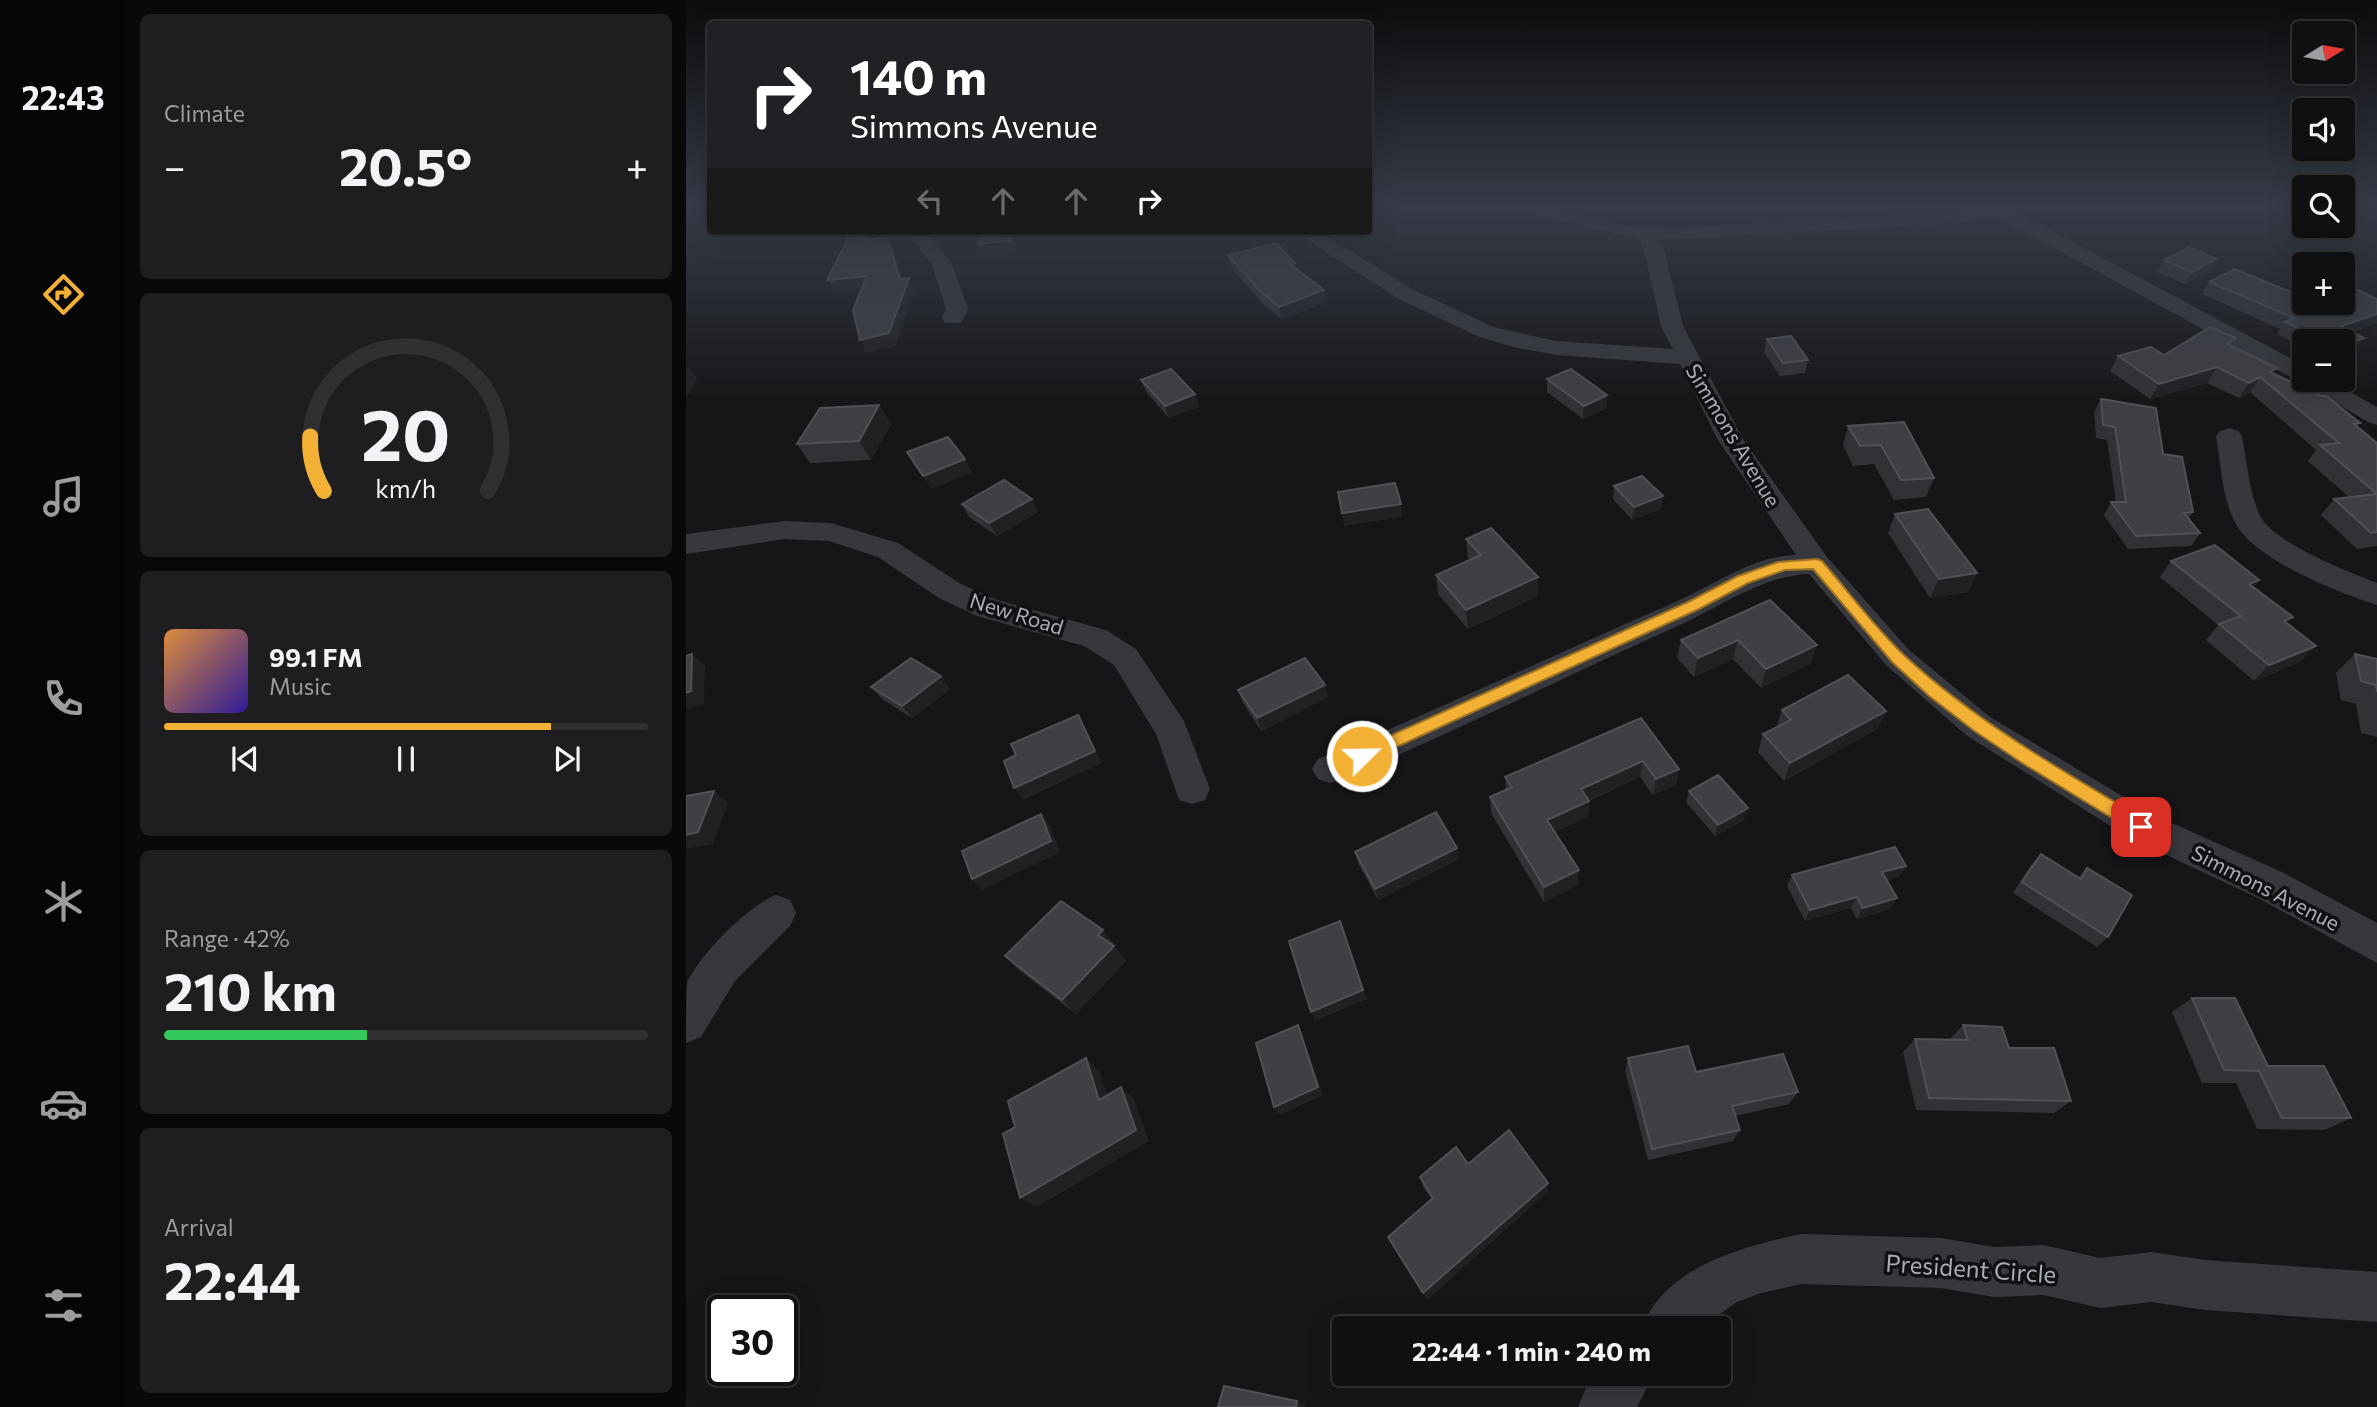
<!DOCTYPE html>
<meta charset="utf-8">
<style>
body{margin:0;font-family:Commissioner,sans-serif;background:#1e1e20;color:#f1f3f6;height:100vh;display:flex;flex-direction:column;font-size:26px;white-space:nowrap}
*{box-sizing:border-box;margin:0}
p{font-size:23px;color:#9c9d9f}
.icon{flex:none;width:38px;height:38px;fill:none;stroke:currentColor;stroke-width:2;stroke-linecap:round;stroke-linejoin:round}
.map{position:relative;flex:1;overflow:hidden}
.details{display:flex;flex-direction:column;gap:14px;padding:14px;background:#09090a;width:560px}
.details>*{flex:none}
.guide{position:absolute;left:21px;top:21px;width:665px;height:214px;border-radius:7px;box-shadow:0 7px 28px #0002,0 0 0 2px #303032;background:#202124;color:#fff;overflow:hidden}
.needle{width:46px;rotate:79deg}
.tools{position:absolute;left:1606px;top:21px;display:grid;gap:14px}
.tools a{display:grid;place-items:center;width:63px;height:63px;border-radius:7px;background:#101012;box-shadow:0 7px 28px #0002,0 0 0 2px #303032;font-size:35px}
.speed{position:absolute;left:21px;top:1295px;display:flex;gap:14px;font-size:35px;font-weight:700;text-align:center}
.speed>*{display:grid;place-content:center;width:91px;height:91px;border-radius:50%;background:#101012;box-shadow:0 7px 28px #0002,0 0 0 2px #303032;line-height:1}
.speed .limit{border:4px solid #111;border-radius:10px;background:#fff;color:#111}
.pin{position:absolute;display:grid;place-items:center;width:60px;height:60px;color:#fff;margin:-30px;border-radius:14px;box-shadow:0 4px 10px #0006}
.me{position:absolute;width:77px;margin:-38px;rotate:67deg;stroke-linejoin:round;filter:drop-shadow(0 0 5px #0008)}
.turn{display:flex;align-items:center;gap:24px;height:147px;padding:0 28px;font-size:32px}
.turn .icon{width:91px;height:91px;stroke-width:2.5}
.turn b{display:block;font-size:49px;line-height:60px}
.lanes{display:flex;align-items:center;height:66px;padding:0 28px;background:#0003;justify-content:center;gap:35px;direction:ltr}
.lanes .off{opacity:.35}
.big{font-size:52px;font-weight:700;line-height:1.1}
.details .card{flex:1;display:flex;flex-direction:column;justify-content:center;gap:10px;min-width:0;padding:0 24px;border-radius:10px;background:#1e1e20}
.details .dial{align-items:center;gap:0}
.dial svg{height:182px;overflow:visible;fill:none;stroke:#303032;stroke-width:7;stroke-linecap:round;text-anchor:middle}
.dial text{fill:#f1f3f6;stroke:none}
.song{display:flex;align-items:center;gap:21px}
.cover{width:84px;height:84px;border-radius:10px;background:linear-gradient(135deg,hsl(30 70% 55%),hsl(250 70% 35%))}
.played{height:7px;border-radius:4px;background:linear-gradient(90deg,#f2b134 80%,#303032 80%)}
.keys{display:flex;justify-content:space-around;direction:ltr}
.heat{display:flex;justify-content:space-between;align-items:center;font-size:38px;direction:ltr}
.charge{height:10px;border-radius:5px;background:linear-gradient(90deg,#34c759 42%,#303032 0)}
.trip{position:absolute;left:646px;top:1316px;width:399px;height:70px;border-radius:7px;background:#101012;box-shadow:0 7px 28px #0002,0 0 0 2px #303032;font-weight:700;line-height:70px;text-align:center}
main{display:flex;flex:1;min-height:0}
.tabs{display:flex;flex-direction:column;width:126px;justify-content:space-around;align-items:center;background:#060607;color:#9c9d9f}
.tabs .icon{width:49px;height:49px}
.tabs .active{color:#f2b134}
.tabs b{font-size:32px;color:#f1f3f6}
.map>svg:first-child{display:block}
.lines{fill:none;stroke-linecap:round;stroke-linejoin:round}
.minor{fill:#37383d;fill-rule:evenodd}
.wall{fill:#323236}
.shaded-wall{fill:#212124}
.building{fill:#3f3f44;stroke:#4f5156;stroke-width:2}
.route{fill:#f2b134;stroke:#9d7322;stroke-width:2}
.labels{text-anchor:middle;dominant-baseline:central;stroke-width:7;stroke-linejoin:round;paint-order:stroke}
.street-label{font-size:21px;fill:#a8adb8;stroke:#111113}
.near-street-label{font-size:24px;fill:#a8adb8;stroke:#111113}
</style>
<main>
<nav class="tabs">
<b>22:43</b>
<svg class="icon active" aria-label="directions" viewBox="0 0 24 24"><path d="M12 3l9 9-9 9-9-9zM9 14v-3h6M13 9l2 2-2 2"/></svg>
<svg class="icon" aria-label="music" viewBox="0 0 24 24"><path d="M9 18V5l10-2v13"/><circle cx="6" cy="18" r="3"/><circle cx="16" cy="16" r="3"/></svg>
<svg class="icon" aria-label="phone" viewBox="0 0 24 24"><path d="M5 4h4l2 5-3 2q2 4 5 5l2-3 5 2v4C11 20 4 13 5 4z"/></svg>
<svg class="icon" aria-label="climate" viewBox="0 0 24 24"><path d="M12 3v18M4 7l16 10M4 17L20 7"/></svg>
<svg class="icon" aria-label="car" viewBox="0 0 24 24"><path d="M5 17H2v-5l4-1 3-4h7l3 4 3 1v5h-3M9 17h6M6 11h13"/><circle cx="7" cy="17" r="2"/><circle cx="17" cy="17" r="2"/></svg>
<svg class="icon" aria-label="filters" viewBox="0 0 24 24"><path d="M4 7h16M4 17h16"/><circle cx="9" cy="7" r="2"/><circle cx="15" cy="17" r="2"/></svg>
</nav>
<section class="details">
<div class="card"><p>Climate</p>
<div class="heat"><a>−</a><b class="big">20.5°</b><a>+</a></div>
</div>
<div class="card dial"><svg viewBox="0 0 100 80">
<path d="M14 69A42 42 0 1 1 86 69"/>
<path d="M14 69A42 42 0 0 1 8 45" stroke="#f2b134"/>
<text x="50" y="56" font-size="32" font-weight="700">20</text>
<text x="50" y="72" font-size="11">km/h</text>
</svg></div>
<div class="card">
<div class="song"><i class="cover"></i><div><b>99.1 FM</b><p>Music</p></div></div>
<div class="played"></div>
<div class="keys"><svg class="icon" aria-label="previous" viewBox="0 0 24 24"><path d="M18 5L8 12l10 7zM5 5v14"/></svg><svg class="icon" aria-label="pause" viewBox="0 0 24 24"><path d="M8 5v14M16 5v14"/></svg><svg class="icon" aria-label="next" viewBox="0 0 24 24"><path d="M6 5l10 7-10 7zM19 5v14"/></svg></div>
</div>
<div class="card"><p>Range · 42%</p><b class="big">210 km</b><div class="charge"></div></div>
<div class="card"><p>Arrival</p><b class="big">22:44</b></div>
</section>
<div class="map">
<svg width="1691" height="1407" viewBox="0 0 1691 1407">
<rect width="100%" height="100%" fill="#161618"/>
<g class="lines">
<g class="minor">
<path d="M831,207h31l82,20 47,2 278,-18 24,-4h39l-3,4 290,155v14h23l49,27v18l-9,-3 -68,-40 -306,-167 -39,8 -296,17 5,10 19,76 60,113 84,118 82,93 81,67 164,98 130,58 93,50v40l-121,-66 -128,-60 -162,-102 -79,-69 -78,-92c-47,2 -85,31 -127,50 -114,51 -225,107 -340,155l-12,4 -12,-4 -6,-10 6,-10c121,-49 239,-106 360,-158 38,-17 75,-45 118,-46l-78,-115 -38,-76 -124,-9 -43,-8 -36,-11 -80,-38 -103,-67h24l94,58 81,38 63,14 117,8 -12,-23 -17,-76 -5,-11 -120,-28z"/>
<polygon points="220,231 240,231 266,264 282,309 275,323 259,323 256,318 260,309 246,265"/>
<path d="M1543,428l9,3 4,5c5,26 7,55 18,80 14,27 89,56 117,67v22c-38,-12 -119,-44 -140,-79 -15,-25 -16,-62 -21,-90l4,-5z"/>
<polygon points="99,521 145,523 212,543 275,584 311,600 420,630 450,649 498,721 524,789 519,800 506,804 493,800 470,734 428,665 398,646 291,616 253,598 192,557 143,541 99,539 0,554 0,534"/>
<path d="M90,895l14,5 6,13 -6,13 -55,55 -34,56 -15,6c0,-15 0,-48 1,-60 12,-28 62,-78 89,-88z"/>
<path d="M1115,1234l140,4 53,9 50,-2 56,13 51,-6 54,8 172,12v50l-172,-12 -54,-8 -51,6 -56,-13 -50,2 -53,-9 -140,-4 -40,9 -24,9 -37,26h-58c23,-62 101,-81 159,-94z"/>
<polygon points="910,1374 968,1374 951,1407 892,1407 900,1388"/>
</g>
</g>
<g class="wall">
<polygon points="542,255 609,263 610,269 641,302 596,319 580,307 545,267"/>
<polygon points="1478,260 1524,271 1499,284 1471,272"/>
<polygon points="1523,282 1619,303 1691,323 1666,332 1668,350 1657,341 1619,341 1619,349 1591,334 1594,329 1516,294"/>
<polygon points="1550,338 1545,346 1587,373 1674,423 1671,427 1691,443 1691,546 1671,549 1635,515 1648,499 1663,497 1622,461 1630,450 1564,392 1553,398 1521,383 1464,399 1424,371 1432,356 1478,355"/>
<polygon points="1081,339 1122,360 1119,373 1094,376 1078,352"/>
<polygon points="861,379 921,395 921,408 897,419 861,392"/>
<polygon points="455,380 509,394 513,407 483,418 460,392"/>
<polygon points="1415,399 1477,454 1507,512 1503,518 1514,533 1505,546 1442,549 1418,515 1425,502 1430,502 1421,440 1410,438 1408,412"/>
<polygon points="193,405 205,424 185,460 124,463 111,444"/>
<polygon points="1162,426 1248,478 1240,497 1208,500 1188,464 1167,466 1157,445"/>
<polygon points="928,486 977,496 975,509 946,520 927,499"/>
<polygon points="276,504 352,512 311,536 283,517"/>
<polygon points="1209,514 1291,573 1282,592 1244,598 1202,533"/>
<polygon points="780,539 852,577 852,596 782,629 752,594 750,575 784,560 782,558"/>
<polygon points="1485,561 1573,580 1568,587 1601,624 1614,662 1568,681 1520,640 1532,625 1474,577"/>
<polygon points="1084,600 1131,645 1124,664 1075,688 1047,659 1008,677 991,658 995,640"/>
<polygon points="1669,654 1691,659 1691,737 1675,733 1670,704 1655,700 1650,673"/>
<polygon points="255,676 264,689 226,718 196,699 185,687"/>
<polygon points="552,690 642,697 575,731 557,703"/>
<polygon points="1096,710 1200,711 1191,729 1098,781 1072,752 1077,734 1090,728"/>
<polygon points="955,718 993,769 990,785 967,795 954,777 903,801 902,817 869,832 892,885 858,902 805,813 804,797 820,790 819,777"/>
<polygon points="1003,791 1058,820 1029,836 1000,802"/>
<polygon points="669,852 773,859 692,900 672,863"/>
<polygon points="1355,854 1392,878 1401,868 1422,937 1411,947 1327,893 1345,865"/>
<polygon points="1220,866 1213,877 1201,880 1211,898 1204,909 1171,919 1165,908 1119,921 1101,886 1106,875"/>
<polygon points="429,945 428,946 440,961 390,1014 334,971 319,956"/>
<polygon points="1506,998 1582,1066 1665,1118 1639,1130 1571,1129 1550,1083 1516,1083 1486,1012"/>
<polygon points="1277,1025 1323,1048 1385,1101 1368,1113 1230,1110 1217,1052 1229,1039 1264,1040 1264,1039"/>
<polygon points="942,1058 1010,1072 1112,1092 1103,1104 1049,1116 1054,1130 1047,1141 962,1160 939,1071"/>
<polygon points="782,1164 862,1183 861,1192 741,1300 746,1200 737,1187 734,1177"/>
</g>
<g class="shaded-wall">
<polygon points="180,231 188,231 185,253 179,241"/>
<polygon points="326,231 332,231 330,252 298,256 292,244"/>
<polygon points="201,236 207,248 219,287 223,278 229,290 210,346 181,353 174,340 214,279"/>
<polygon points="1531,259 1524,271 1499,284 1506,272"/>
<polygon points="181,276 188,288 148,292 141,280"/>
<polygon points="638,290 641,302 596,319 593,307"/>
<polygon points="1691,314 1691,323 1646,339 1655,326"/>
<polygon points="1678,338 1668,350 1657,354 1657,345"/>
<polygon points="2,366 12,378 0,399 0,369"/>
<polygon points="1531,367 1521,383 1464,399 1473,384"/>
<polygon points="1574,377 1564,392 1553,398 1563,383"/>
<polygon points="509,394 513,407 483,418 479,406"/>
<polygon points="921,395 921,408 897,419 898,406"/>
<polygon points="193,405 205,424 185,460 173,441"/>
<polygon points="279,459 286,472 245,489 237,476"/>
<polygon points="977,496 975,509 946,520 948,507"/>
<polygon points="346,499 352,512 311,536 303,523"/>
<polygon points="715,504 716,517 658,526 656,513"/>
<polygon points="1291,573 1282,592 1244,598 1253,579"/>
<polygon points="852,577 852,596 782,629 780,610"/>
<polygon points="1573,580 1560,596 1563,584"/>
<polygon points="1052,640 1047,659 1008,677 1012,658"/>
<polygon points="1131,645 1124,664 1075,688 1080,669"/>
<polygon points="1630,646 1614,662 1568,681 1583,665"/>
<polygon points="6,654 19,666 18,704 0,709 0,693"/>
<polygon points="255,676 264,689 226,718 216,706"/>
<polygon points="639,685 642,697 575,731 571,718"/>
<polygon points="1200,711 1191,729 1098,781 1104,763"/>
<polygon points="392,715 399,727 416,763 337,800 328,788"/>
<polygon points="957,761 954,777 894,805 895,789"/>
<polygon points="993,769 990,785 967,795 970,779"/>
<polygon points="28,791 42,803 27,844 0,849 0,835"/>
<polygon points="903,801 902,817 861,836 861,820"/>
<polygon points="1062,808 1058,820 1029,836 1032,825"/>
<polygon points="355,814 364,826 374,852 296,890 286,879"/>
<polygon points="771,848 773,859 692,900 689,889"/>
<polygon points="1220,866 1213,877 1189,883 1196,872"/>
<polygon points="893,870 892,885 858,902 858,887"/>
<polygon points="1171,897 1165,908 1119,921 1124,910"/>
<polygon points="1211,898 1204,909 1171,919 1177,908"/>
<polygon points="654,921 681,999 629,1021 625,1012"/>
<polygon points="417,930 429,945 424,950 412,935"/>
<polygon points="428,946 440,961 390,1014 376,1000"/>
<polygon points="612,1025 616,1034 637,1095 594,1115 588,1107"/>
<polygon points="400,1058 413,1071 427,1112 413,1100"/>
<polygon points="435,1087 448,1099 463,1141 351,1207 334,1198"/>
<polygon points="862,1183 861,1192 741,1300 737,1293"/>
<polygon points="611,1401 620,1404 619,1407 610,1407"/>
</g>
<g class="building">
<polygon points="166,231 180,231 179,241 201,236 214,279 223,278 203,333 174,340 167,310 181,276 141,280"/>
<polygon points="295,231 326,231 324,240 292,244"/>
<polygon points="590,243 609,263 604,264 638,290 593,307 577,294 542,255"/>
<polygon points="1503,247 1531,259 1506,272 1478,260"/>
<polygon points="1549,269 1619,298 1619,303 1657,303 1657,286 1662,285 1691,299 1691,314 1655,326 1678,338 1657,345 1657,341 1637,341 1599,322 1608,318 1523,282"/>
<polygon points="1524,327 1550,338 1541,344 1591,368 1584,372 1635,396 1640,396 1674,423 1668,424 1691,443 1691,494 1634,445 1653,443 1574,377 1563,383 1531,367 1473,384 1432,356 1465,347 1478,355"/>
<polygon points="1105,336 1122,360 1097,363 1081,339"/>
<polygon points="485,369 509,394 479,406 455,380"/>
<polygon points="885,369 921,395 898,406 861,379"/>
<polygon points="1415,399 1470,408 1477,454 1496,457 1507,512 1498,513 1514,533 1450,536 1425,502 1440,502 1429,427 1417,425"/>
<polygon points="193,405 173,441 111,444 134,408"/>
<polygon points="1218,422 1248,478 1215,480 1195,445 1174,446 1162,426"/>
<polygon points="262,437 279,459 237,476 221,452"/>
<polygon points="956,476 977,496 948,507 928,486"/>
<polygon points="318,480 346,499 303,523 276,504"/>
<polygon points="709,483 715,504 656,513 652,492"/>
<polygon points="1691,494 1691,532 1685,533 1648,499"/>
<polygon points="1242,509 1291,573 1253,579 1209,514"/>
<polygon points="805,528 852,577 780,610 750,575 795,555 780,539"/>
<polygon points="1529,545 1573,580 1563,584 1607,617 1598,621 1630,646 1583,665 1533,624 1555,616 1485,561"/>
<polygon points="1084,600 1131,645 1080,669 1052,640 1012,658 995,640"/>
<polygon points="6,654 5,691 0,693 0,656"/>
<polygon points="1669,654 1691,659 1691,692 1690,685 1675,681"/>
<polygon points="225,658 255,676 216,706 185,687"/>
<polygon points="619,658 639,685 571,718 552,690"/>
<polygon points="1162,675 1200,711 1104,763 1077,734 1105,720 1096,710"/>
<polygon points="392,715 409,751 328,788 318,761 330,755 325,744"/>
<polygon points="955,718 993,769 970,779 957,761 895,789 903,801 861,820 893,870 858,887 804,797 826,787 819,777"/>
<polygon points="1032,775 1062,808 1032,825 1003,791"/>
<polygon points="28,791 12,832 0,835 0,796"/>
<polygon points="750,812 771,848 689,889 669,852"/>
<polygon points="355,814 365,841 286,879 276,851"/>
<polygon points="1209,847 1220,866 1196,872 1211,898 1177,908 1171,897 1124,910 1106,875"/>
<polygon points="1355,854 1395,879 1401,868 1446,895 1422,937 1336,882"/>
<polygon points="375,901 417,930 412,935 428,946 376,1000 319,956"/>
<polygon points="654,921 677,990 625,1012 603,941"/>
<polygon points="1506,998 1549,998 1582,1066 1638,1066 1665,1118 1596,1118 1573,1071 1538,1070"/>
<polygon points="612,1025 632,1087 588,1107 570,1043"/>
<polygon points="1277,1025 1316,1027 1323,1048 1368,1048 1385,1101 1243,1098 1229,1039 1282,1040"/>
<polygon points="1002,1046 1010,1072 1097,1054 1112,1092 1046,1106 1054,1130 966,1149 942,1058"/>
<polygon points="400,1058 413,1100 435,1087 450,1130 334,1198 317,1134 329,1127 322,1101"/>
<polygon points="823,1130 862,1183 737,1293 702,1237 747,1198 734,1177 770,1147 782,1164"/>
<polygon points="538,1386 611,1401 610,1407 532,1407"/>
</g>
<linearGradient id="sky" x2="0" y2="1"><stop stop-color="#0c0c0d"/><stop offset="0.51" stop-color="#363c48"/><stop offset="1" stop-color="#363c48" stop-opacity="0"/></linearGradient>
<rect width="1691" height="404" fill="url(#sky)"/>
<path class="route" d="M1131,559l5,2c27,31 53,67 84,96 72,66 157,114 241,164l3,6 -3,5 -6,2 -6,-2 -113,-69 -49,-33 -44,-34 -37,-34 -79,-93 -28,1 -37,13 -49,26 -331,151h-12l-2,-4 2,-5 332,-149 50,-26 40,-14z"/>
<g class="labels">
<g class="street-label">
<text transform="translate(1048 435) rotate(59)">Simmons Avenue</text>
<text transform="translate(331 613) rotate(17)">New Road</text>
<text transform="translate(1580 887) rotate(27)">Simmons Avenue</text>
</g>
<g class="near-street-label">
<text transform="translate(1285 1268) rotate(4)">President Circle</text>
</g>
</g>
</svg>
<div class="tools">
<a><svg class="needle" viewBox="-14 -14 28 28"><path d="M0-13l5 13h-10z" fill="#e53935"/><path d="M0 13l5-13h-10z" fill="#9c9d9f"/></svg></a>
<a><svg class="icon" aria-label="sound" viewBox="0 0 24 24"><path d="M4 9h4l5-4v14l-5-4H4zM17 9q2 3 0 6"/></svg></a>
<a><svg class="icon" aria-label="search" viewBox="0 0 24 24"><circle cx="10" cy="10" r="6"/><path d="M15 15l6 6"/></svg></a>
<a>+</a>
<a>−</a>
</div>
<div class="speed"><div class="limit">30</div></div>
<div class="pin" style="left:1455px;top:827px;background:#d93025"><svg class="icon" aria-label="arrive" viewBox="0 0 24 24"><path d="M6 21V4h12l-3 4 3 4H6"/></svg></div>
<svg class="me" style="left:676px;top:756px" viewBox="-20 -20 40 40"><circle r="17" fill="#f2b134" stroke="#fff" stroke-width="3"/><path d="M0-11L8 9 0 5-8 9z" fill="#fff"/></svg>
<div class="trip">22:44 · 1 min · 240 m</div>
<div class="guide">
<div class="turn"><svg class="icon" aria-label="right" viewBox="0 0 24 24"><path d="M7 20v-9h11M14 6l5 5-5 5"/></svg><div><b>140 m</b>Simmons Avenue</div></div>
<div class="lanes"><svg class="icon off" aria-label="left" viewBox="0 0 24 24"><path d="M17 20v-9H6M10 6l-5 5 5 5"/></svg><svg class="icon off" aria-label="ahead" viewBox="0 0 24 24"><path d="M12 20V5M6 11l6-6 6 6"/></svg><svg class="icon off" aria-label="ahead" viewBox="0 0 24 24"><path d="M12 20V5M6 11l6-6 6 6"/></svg><svg class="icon" aria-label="right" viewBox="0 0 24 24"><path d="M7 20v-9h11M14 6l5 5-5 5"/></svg></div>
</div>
</div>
</main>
